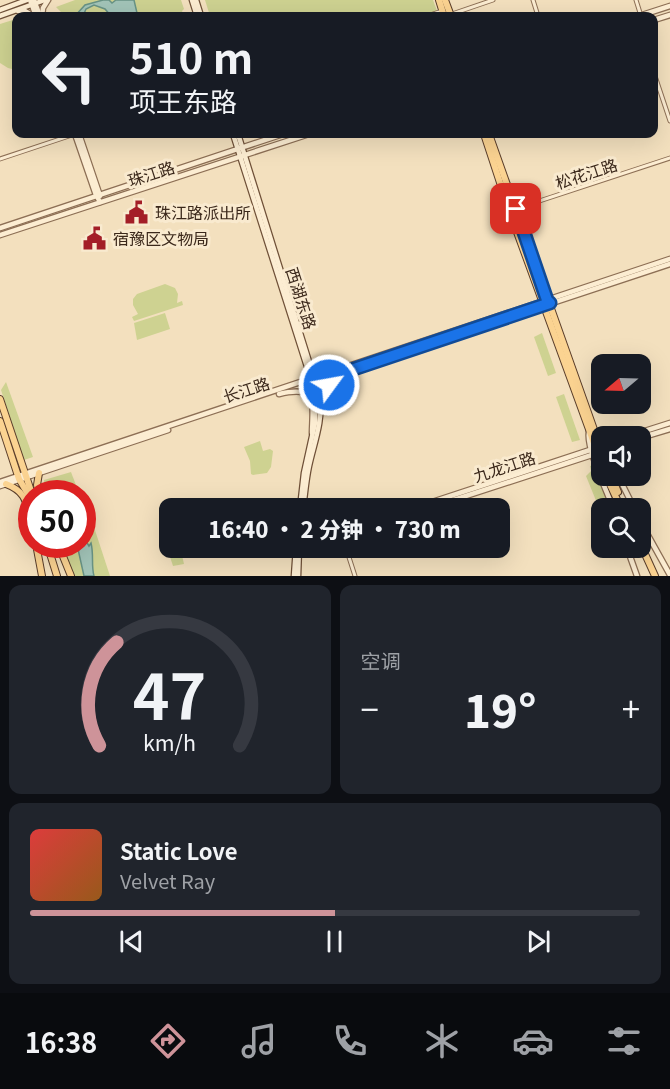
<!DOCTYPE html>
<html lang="zh">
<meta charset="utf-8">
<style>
body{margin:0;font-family:Georgia,"Noto Sans SC",serif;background:#20242c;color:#f1f3f6;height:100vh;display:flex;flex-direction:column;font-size:22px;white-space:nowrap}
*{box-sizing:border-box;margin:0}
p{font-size:20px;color:#9ea1a6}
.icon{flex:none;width:33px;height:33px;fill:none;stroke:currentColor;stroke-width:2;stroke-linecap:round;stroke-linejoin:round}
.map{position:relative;height:576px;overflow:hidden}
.drawer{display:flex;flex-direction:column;gap:9px;padding:9px;background:#0d0f14;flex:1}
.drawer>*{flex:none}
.top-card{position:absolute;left:12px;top:12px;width:646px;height:126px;border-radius:12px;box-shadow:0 6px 24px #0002;background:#171b24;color:#f1f3f6;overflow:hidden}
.needle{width:39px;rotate:251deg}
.buttons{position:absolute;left:591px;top:354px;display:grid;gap:12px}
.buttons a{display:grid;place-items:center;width:60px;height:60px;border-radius:12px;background:#171b24;box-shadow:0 6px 24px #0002;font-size:30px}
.speed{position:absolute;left:18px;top:480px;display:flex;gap:12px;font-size:30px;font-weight:700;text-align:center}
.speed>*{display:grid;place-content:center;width:78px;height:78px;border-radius:50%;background:#171b24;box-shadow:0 6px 24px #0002;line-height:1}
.speed .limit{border:9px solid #d22;background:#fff;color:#111}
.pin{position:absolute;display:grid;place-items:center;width:51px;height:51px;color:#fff;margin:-26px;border-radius:12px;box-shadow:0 3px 9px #0006}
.me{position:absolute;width:66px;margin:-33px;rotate:58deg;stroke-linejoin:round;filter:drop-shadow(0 0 4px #0008)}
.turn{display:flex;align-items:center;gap:21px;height:126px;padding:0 18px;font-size:27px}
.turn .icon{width:78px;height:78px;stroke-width:2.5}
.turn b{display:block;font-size:42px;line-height:51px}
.big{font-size:45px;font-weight:800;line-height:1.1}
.drawer .card{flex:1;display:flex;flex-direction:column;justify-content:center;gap:9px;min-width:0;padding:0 21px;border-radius:12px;background:#20242c}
.drawer .dial{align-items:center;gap:0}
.dial svg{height:156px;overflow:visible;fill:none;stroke:#363941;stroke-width:7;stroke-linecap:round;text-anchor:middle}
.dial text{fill:#f1f3f6;stroke:none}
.song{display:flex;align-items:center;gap:18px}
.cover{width:72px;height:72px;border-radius:9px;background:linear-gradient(135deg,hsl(0 70% 55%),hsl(30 70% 35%))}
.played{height:6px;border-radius:3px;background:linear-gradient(90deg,#ce9399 50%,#363941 50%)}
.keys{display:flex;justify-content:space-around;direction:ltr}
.heat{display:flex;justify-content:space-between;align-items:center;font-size:33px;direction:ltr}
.drawer .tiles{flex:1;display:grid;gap:9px;grid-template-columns:1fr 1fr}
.card:last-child{grid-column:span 2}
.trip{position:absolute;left:159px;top:498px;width:351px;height:60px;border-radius:12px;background:#171b24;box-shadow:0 6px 24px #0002;font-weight:800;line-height:60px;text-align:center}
.dock{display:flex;height:96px;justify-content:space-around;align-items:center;background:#090b0e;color:#9ea1a6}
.dock .icon{width:42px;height:42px}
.dock .selected{color:#ce9399}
.dock b{font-size:27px;color:#f1f3f6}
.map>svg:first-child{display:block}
.green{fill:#ced291}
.water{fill:#a2c4b8;stroke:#689385;stroke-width:1.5}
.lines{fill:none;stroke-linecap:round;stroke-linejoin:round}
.minor-casing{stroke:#8d6f55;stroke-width:5}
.tertiary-casing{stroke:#8d6f55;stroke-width:7}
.secondary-casing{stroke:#6f5038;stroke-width:7}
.primary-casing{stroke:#5a3d2a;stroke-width:8}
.minor{stroke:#fcedd2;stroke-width:3}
.tertiary{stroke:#fcedd2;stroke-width:4.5}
.secondary{stroke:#fcedd2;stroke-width:4.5}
.primary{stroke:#fbd391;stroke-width:6}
.route-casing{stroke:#114b97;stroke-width:15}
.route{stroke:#1a73e8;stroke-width:10}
.labels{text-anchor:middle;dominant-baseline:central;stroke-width:6;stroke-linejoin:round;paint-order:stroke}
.street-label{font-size:16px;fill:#3b281b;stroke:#f9eacf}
.poi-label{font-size:16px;fill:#3b281b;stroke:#f9eacf;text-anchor:start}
</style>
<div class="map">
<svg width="670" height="576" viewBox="0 0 670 576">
<rect width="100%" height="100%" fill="#f3e0be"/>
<g class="green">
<polygon points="75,0 181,0 184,9 182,11 184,16 57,16 62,13 56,7"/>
<polygon points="205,0 433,0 437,11 421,16 210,16"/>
<polygon points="16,19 16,70 8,68 0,63 0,24"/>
<polygon points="165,284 175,288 178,294 177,303 182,301 183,305 134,321 132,317 138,314 133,305 133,299 137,294"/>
<polygon points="165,313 170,329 137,340 134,323"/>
<polygon points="542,333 556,373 548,376 534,337"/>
<polygon points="6,382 33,457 24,460 1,390"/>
<polygon points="564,394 580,440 572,442 556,397"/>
<polygon points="260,441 263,451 270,449 273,451 271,467 267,473 253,475 251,474 250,461 244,447"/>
<polygon points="593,465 610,508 602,508 601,513 586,476 591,471 590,466"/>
<polygon points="71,472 79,493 44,493 44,480"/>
<polygon points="83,504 88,518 91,518 110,576 73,576 59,545 82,544"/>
<polygon points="160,511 169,512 170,548 184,548 181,551 184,564 173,566 160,526"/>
</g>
<g class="water">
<polygon points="103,0 109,0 112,3 116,0 134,0 137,13 134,16 111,16 105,9 94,5 86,9 83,16 75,16 85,5"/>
<path d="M83,524l1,14 5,8 2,-3c3,12 0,22 3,33h-10l-6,-27 -3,-4 7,-1z"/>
</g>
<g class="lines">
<defs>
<g id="minor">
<polyline points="533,0 538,16"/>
<polyline points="636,0 641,16"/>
<polyline points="452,14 493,0"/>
<polyline points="427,16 442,11"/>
<polyline points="654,73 670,121"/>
<polyline points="0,159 75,134"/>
<polyline points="515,209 670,158"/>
<polyline points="346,548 355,576"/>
</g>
<g id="tertiary">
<polyline points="30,0 36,16"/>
<polyline points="34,0 40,16"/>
<polyline points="18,11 25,11 33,16"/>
<polyline points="42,16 43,8 48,0"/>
<polyline points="639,16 670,6"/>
<polyline points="654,20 670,15"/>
<polyline points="75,134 96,195 100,202"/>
<polyline points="79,134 100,196"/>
<polyline points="0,228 283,134"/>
<polyline points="0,235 309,134"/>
<polyline points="319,380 670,264"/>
<path d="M279,394c39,-9 34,7 33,39"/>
<path d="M589,432c-3,16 18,59 24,76"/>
<polyline points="629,436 670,423"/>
<polyline points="640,438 670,429"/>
<polyline points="618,476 634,508"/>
<polyline points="0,482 670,259"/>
<polyline points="0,486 168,430"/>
<polyline points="414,508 596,448"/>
<polyline points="429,508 601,452"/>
<polyline points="640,521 670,575"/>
<polyline points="627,548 637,576"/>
<polyline points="298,552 310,548"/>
</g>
<g id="secondary">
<polyline points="192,0 197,16"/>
<polyline points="196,0 201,16"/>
<polyline points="0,10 27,0"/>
<polyline points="0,16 45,0"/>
<polyline points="233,134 316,395 315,423 304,473 300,508"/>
<path d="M238,134l82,263c3,24 -6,46 -11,69 -3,14 -4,28 -6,42"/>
<path d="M323,408c5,-21 6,-27 25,-37"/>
<polyline points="294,576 296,548"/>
<polyline points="298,576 299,548"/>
</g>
<g id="primary">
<polyline points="439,0 444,16"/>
<polyline points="445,0 451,16"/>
<polyline points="484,134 510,213 602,465"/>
<polyline points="489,134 602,452"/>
<polyline points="0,399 32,494"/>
<polyline points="0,421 19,479 28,494 32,506"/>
<polyline points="39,473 37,485 39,494"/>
<polyline points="606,476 621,508"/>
<polyline points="611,476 618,492"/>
<path d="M6,484c21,8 20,19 26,39"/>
<polyline points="640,543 655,576"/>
<polyline points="36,544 42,576"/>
<polyline points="47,544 57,576"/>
<polyline points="58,544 71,576"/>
</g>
</defs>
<use href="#minor" class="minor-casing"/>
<use href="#tertiary" class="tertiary-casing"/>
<use href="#secondary" class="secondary-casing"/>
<use href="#primary" class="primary-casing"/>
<use href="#minor" class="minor"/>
<use href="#tertiary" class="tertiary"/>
<use href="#secondary" class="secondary"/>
<use href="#primary" class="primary"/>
</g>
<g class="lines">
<defs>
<polyline id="route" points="329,385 335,378 348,371 550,303 547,300 516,209"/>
</defs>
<use href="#route" class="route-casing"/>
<use href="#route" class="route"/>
</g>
<defs>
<symbol id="civic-bare" viewBox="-9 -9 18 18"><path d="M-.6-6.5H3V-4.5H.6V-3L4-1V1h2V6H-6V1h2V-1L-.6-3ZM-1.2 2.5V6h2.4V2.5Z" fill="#a31e27" stroke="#f9eacf" stroke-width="2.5" paint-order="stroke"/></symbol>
</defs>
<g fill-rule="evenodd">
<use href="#civic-bare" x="120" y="196" width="33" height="33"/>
<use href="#civic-bare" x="78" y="222" width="33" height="33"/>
</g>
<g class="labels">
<g class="street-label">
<text transform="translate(151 173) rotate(-18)">珠江路</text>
<text transform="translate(586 173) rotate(-18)">松花江路</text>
<text transform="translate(302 298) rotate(72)">西湖东路</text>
<text transform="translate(246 389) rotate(-18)">长江路</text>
<text transform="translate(504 466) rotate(-18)">九龙江路</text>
</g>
<g class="poi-label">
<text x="155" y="212">珠江路派出所</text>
<text x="113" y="238">宿豫区文物局</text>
</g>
</g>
</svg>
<div class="buttons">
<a><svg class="needle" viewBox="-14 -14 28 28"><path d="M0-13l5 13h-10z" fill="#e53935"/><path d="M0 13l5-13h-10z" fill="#9ea1a6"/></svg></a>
<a><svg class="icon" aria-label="sound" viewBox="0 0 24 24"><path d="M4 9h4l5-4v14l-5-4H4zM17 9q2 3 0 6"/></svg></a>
<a><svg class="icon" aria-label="search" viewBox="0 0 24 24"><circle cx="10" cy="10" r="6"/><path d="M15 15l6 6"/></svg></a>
</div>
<div class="speed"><div class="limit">50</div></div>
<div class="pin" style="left:516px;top:209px;background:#d93025"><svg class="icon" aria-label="arrive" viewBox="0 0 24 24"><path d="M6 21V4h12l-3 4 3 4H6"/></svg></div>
<svg class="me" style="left:329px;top:385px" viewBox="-20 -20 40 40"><circle r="17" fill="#1a73e8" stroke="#fff" stroke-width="3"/><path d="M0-11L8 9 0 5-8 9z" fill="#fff"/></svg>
<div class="trip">16:40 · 2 分钟 · 730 m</div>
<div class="top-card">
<div class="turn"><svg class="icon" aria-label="left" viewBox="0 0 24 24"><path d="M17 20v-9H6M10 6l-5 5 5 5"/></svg><div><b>510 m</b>项王东路</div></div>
</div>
</div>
<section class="drawer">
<div class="tiles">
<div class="card dial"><svg viewBox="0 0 100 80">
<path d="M14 69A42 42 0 1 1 86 69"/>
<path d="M14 69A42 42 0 0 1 23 16" stroke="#ce9399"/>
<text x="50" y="56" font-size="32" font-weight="700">47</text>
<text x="50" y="72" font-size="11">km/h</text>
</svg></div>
<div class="card"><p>空调</p>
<div class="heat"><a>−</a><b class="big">19°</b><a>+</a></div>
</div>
<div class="card">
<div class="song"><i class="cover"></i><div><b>Static Love</b><p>Velvet Ray</p></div></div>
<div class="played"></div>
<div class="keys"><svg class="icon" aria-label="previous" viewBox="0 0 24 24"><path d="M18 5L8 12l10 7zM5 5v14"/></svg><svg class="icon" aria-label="pause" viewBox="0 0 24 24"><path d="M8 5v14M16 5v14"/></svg><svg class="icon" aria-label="next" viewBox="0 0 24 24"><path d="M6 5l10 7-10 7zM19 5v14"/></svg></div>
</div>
</div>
</section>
<nav class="dock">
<b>16:38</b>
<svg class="icon selected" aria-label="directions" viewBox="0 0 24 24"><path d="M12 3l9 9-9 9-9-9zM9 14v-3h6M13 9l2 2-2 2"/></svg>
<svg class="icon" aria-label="music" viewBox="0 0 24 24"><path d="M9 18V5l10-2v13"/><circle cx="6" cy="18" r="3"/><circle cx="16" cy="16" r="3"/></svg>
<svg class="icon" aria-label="phone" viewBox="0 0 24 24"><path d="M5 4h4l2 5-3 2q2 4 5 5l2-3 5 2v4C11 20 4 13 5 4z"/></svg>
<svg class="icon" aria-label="climate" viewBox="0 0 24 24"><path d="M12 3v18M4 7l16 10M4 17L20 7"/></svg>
<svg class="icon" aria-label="car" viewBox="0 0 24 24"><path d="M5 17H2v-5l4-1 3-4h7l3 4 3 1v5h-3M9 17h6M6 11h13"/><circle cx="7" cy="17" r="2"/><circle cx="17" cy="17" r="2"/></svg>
<svg class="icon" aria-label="filters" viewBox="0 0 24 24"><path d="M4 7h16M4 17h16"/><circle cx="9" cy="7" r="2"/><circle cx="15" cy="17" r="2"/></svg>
</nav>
